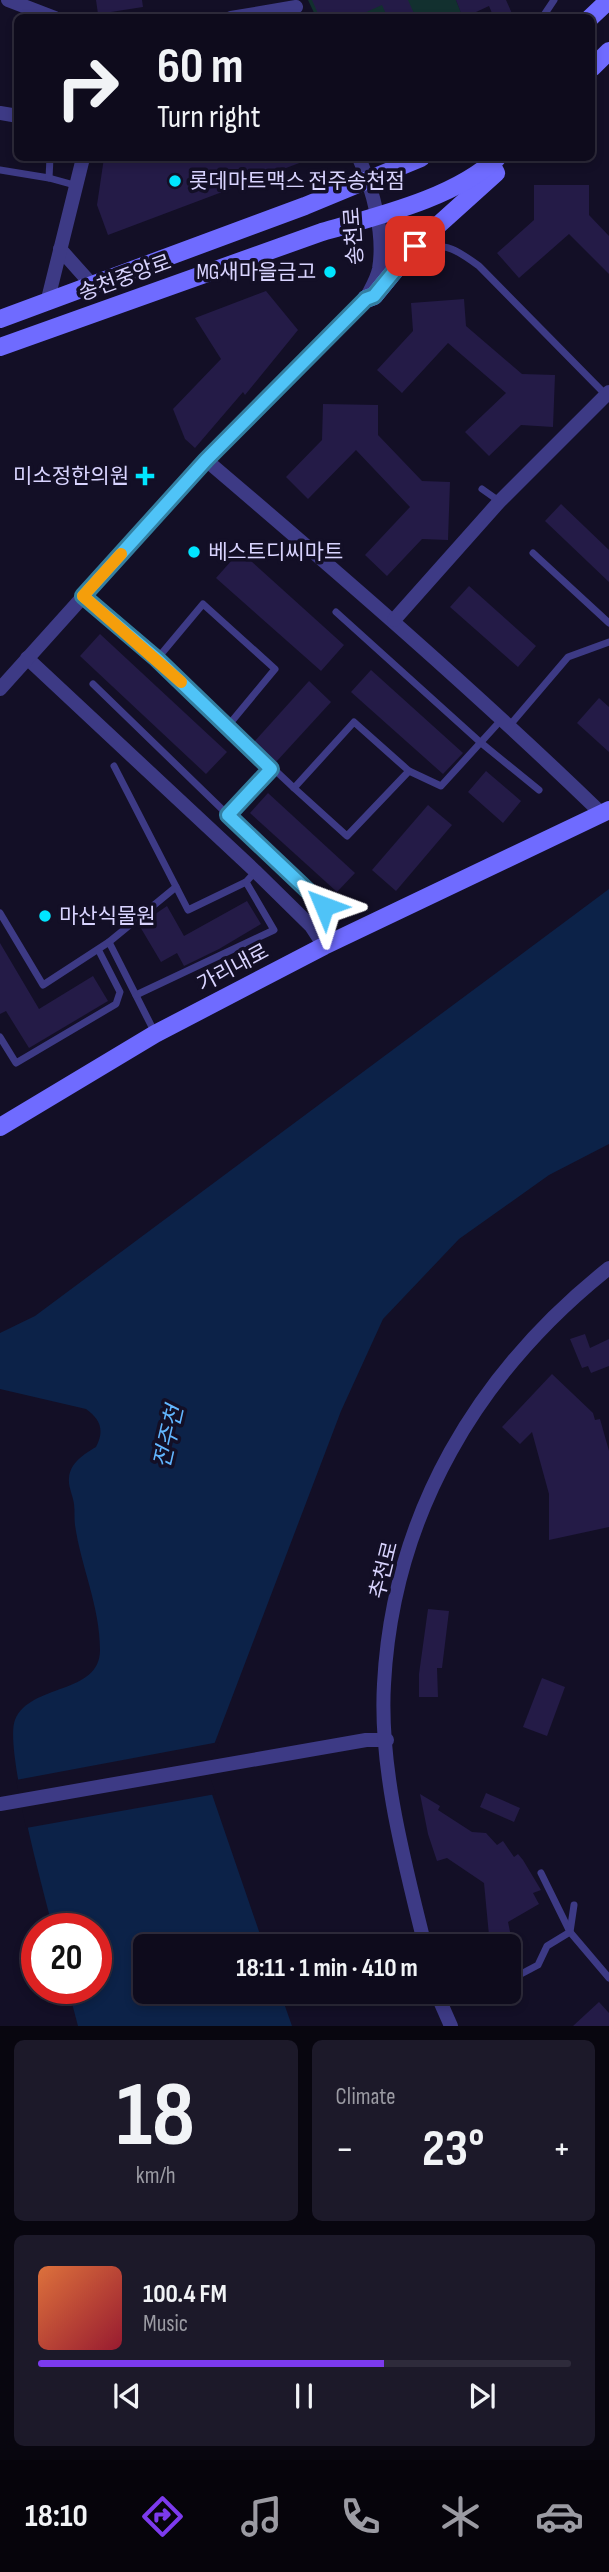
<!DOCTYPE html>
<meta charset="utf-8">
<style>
body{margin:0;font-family:"Sofia Sans Condensed","Noto Sans KR",sans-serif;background:#1c1929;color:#f1f3f6;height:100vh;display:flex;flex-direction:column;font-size:26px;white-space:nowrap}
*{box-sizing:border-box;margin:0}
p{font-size:23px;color:#9b9ba3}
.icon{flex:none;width:38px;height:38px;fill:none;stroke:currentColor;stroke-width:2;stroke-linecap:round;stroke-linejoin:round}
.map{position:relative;height:2026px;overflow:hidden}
.sheet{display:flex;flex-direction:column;gap:14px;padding:14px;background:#08060f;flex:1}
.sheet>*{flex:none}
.top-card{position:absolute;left:14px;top:14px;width:581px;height:147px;border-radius:10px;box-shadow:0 4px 10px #0003,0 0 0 2px #2e2b3b;background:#0e0b1c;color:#f1f3f6;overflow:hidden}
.speed{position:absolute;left:21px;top:1913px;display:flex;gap:14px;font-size:35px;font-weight:700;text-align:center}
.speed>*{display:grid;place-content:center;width:91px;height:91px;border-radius:50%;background:#0e0b1c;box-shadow:0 4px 10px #0003,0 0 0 2px #2e2b3b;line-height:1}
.speed .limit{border:10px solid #d22;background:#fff;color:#111}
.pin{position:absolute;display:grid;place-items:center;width:60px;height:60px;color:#fff;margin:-30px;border-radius:14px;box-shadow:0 4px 10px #0006}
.me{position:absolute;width:77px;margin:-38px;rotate:314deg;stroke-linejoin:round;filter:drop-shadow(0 0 5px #0008)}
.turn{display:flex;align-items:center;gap:24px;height:147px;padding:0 28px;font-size:32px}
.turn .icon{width:91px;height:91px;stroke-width:2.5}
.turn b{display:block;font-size:49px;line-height:60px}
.big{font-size:52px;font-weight:700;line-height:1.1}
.sheet .card{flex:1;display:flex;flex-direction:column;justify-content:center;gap:10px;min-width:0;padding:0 24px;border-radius:10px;background:#1c1929}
.sheet .dial{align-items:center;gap:0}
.dial b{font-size:91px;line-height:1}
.song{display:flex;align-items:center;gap:21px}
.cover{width:84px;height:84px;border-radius:10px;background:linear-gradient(135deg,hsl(20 70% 55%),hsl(350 70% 35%))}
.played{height:7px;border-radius:4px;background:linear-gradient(90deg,#7c3aed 65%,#2e2b3b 65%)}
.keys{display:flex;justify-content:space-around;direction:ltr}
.heat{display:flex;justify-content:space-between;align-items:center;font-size:38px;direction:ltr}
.sheet .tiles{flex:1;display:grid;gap:14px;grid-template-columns:1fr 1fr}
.card:last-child{grid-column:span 2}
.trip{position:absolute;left:133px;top:1934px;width:388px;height:70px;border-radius:10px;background:#0e0b1c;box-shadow:0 4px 10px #0003,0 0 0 2px #2e2b3b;font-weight:700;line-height:70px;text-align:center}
.tab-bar{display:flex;height:112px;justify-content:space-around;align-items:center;background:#06040b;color:#9b9ba3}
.tab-bar .icon{width:49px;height:49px}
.tab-bar .on{color:#7c3aed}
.tab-bar b{font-size:32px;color:#f1f3f6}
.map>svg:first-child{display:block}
.green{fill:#12302f}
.water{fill:#0c2248}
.pier{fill:#130f26}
.building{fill:#241b47}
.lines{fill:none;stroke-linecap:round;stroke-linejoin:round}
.lane{stroke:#3d3a85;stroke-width:7}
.street{stroke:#3d3a85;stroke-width:14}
.secondary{stroke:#6f6bff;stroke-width:18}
.route-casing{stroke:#337fa1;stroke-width:18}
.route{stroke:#4fc3f7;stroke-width:12}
.slow{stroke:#f59e0b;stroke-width:12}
.poi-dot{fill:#00e5ff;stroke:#130f26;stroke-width:2.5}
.labels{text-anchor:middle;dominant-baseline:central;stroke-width:7;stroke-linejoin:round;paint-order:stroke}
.poi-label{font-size:21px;fill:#d9d4ff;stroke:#130f26;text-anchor:start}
.street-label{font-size:21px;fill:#d9d4ff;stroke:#130f26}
.water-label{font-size:23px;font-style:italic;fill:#62b6ff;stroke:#130f26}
</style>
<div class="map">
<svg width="609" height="2026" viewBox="0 0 609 2026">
<rect width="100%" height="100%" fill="#130f26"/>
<polygon class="green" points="308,0 456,0 463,17 316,17"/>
<path class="water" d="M609,889v255l-60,31 -90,64 -76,80 -42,92 -137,360 60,175h-119v46h135l12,34h-214l-10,-38h28v-60h-43c-9,-34 -49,-181 -38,-208 15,-37 85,-25 85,-70 0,-44 -19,-83 -25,-125 -1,-7 0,-14 -1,-21 -1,-9 -6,-17 -5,-26 1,-15 15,-24 27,-31 9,-17 4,-28 -10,-38l-86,-20v-56l35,-17z"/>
<polygon class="pier" points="219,1742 208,1771 216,1794 26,1828 16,1780"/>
<g class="building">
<polygon points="96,0 142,0 143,7 98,14"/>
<polygon points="312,0 408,0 416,18 388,18 382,5 353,18 320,18"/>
<polygon points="456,0 506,0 514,18 494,18 489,6 463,18"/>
<polygon points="104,158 310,158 310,159 108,235 97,205"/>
<polygon points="534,185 589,185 589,215 609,236 609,274 569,234 519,278 497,253 534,220"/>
<polygon points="266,291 298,330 245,395 243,392 195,448 185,439 173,409 221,359 195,318"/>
<polygon points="464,299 466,326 522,374 555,375 553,427 521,425 489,456 465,432 506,393 448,343 402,393 377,370 413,331 411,303"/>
<polygon points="323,404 378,405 378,435 422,481 450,482 448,540 422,539 387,576 365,555 410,507 356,450 308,499 286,477 322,440"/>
<polygon points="561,504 609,550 609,582 545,521"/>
<polygon points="240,551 344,645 321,671 216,578"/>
<polygon points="469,586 536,646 518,667 450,607"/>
<polygon points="100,634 227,752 206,774 80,656"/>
<polygon points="371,670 463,753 443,774 351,692"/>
<polygon points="309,681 331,702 276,762 254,742"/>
<polygon points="599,698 609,707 609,752 577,723"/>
<polygon points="486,771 521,801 503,823 468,792"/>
<polygon points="268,793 355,873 337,892 250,813"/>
<polygon points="428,805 452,825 396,891 372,870"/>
<polygon points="247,901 261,924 219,949 184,966 177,953 161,962 139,925 167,906 184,936"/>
<polygon points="0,943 39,1009 93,976 108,1001 29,1048 6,1011 0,1014"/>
<polygon points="585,1334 590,1348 609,1339 609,1366 591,1373 588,1366 582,1368 570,1339"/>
<polygon points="552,1374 593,1413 595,1420 600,1419 609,1451 609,1527 549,1540 549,1494 532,1432 520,1444 502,1427"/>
<polygon points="428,1609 449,1611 442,1668 437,1668 438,1697 419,1697 419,1674"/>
<polygon points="542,1678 565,1687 547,1736 523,1727"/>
<polygon points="486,1793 520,1808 514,1822 480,1807"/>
<polygon points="420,1794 440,1806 438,1810 472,1832 486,1833 497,1845 503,1841 514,1857 518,1854 523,1860 541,1890 533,1893 539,1904 508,1922 513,1946 490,1946 484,1883 447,1858 437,1861 428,1834"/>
<polygon points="599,2002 609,2013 609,2026 573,2026"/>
</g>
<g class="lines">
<g class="lane">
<polyline points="542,18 554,0"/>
<polyline points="0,170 49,178 78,186"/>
<polyline points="49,178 50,158"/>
<path d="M421,246c28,-2 36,4 58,20l126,128"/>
<polyline points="482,489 499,501"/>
<polyline points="533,553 609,623"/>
<polyline points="83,595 157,659 294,788 354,722 409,771 441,786 502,719"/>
<polyline points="336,612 480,742 539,790"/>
<polyline points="157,659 203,604 275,669 227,727"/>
<polyline points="93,684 228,815"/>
<polyline points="510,725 568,657 609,642"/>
<polyline points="114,766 188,910 246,882 255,872"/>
<polyline points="271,769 228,815 324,907"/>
<polyline points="294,788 347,836 409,771"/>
<polyline points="0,913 43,985 109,942 155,1033"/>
<polyline points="109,942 176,887"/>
<polyline points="136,995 274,930 246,882"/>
<polyline points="0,1037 16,1063 116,1004 120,992 99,951"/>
<polyline points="541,1873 570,1932 609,1978"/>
<polyline points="509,1976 521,1974 538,1965 547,1946 570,1932 574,1905"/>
</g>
<g class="street">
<polyline points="8,0 55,18"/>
<polyline points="231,18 296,7"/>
<polyline points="0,113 18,116"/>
<polyline points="60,249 93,286"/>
<polyline points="47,303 83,158"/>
<path d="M206,460c135,115 268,230 395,353"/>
<polyline points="394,620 499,502 609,392"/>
<polyline points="27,658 255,871 311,926 324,946"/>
<path d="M0,689l206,-229 160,-161c4,-9 11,-20 13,-30 6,-35 -6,-79 -20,-111"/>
<polyline points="0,1804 366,1740 387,1740"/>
<path d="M425,1946c-20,-82 -46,-177 -41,-262 9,-170 94,-312 225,-416"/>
<polyline points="436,1992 451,2026"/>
</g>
<g class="secondary">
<polyline points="590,18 609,0"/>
<polyline points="592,68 609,51"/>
<polyline points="366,299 374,296 415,246 496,173 491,163"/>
<polyline points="0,319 305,206 421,158"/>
<path d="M0,347l322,-115c55,-16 133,-34 175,-74"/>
<polyline points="0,1127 155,1034 324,946 609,810"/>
</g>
</g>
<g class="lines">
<defs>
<polyline id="route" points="324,906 228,815 271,769 157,659 83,596 206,460 366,299 374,296 415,246"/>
</defs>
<use href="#route" class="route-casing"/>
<use href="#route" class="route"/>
<polyline class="slow" points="121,554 83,596 181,682"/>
</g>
<g class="poi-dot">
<circle cx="175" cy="181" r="7"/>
<circle cx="330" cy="272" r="7"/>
<path d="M141.5 465.5h7v7h7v7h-7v7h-7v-7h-7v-7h7z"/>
<circle cx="194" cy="552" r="7"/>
<circle cx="45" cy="916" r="7"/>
</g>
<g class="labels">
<g class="poi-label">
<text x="189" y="181">롯데마트맥스 전주송천점</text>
<text x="316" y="272" text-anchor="end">MG새마을금고</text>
<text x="129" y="476" text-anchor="end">미소정한의원</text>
<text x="208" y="552">베스트디씨마트</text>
<text x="59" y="916">마산식물원</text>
</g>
<g class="street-label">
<text transform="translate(354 236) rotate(-94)">송천로</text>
<text transform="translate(125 278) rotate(-20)">송천중앙로</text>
<text transform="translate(233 968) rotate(-28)">가리내로</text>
<text transform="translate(384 1570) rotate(-76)">추천로</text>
</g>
<g class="water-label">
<text transform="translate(169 1437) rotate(-77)">전주천</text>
</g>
</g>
</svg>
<div class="speed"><div class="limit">20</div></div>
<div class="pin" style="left:415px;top:246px;background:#d93025"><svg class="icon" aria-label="arrive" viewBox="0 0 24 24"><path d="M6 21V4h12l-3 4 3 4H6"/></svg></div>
<svg class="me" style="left:324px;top:906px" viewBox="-20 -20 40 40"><path d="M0-17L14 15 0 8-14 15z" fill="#4fc3f7" stroke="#fff" stroke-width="4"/></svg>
<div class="trip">18:11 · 1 min · 410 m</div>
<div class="top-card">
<div class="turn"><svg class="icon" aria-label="right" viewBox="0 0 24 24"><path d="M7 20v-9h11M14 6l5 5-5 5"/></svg><div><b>60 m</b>Turn right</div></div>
</div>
</div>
<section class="sheet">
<div class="tiles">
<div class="card dial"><b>18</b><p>km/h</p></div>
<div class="card"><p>Climate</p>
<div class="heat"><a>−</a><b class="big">23°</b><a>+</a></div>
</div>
<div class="card">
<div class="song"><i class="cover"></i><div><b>100.4 FM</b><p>Music</p></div></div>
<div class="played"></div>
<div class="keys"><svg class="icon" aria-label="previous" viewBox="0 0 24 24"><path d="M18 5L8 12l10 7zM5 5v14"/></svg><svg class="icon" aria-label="pause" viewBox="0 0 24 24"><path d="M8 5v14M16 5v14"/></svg><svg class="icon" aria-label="next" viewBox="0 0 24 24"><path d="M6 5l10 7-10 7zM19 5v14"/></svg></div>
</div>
</div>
</section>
<nav class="tab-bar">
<b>18:10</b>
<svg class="icon on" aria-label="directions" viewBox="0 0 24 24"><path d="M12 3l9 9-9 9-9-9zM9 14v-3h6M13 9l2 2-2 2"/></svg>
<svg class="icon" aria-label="music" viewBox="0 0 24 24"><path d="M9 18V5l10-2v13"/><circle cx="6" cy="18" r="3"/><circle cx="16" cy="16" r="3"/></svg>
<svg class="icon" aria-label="phone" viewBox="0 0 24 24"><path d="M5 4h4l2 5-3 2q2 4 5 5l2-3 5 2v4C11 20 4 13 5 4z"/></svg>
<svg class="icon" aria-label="climate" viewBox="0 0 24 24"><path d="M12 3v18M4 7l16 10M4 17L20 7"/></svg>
<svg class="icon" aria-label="car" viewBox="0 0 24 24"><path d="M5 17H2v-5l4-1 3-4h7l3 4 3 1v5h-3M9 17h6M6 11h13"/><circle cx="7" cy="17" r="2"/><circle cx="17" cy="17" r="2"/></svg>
</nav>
